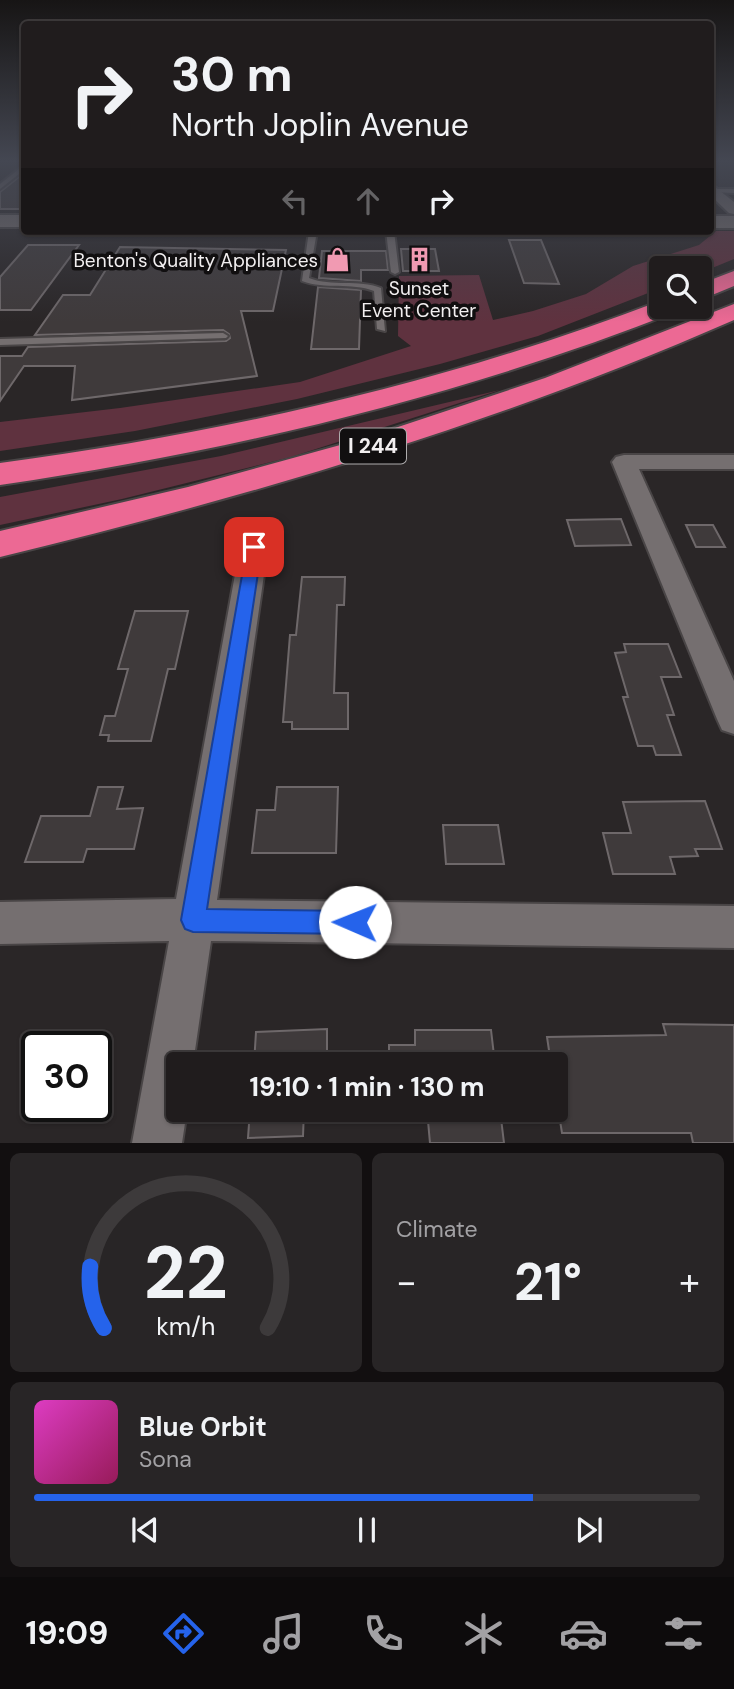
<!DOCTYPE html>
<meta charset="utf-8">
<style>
body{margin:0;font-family:"DM Sans",sans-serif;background:#282526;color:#f1f3f6;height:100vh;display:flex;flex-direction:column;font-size:26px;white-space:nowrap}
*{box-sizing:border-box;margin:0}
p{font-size:23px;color:#a2a1a4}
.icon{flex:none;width:38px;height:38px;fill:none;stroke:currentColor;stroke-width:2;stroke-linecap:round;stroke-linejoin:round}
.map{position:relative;height:1143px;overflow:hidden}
.drawer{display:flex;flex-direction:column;gap:10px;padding:10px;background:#120f10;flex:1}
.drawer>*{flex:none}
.guide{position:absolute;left:21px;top:21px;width:693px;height:214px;border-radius:7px;box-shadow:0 2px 5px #0004,0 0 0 2px #3d3a3b;background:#201c1d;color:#f1f3f6;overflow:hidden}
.fabs{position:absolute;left:649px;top:256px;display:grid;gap:14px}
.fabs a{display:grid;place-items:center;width:63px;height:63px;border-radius:7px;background:#201c1d;box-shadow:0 2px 5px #0004,0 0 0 2px #3d3a3b;font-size:35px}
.speed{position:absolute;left:21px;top:1031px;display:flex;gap:14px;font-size:35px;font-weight:700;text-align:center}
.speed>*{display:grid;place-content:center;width:91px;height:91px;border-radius:50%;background:#201c1d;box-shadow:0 2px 5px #0004,0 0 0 2px #3d3a3b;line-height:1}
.speed .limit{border:4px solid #111;border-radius:10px;background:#fff;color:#111}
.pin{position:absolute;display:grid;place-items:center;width:60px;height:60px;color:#fff;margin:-30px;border-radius:14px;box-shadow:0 4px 10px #0006}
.me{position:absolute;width:77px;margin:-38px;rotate:271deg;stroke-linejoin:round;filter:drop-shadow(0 0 5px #0008)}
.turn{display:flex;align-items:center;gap:24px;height:147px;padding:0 35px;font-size:32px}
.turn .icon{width:91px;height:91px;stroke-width:2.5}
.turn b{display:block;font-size:49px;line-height:60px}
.lanes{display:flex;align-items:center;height:66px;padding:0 35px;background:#0003;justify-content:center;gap:35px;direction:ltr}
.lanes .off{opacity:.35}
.big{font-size:52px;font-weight:700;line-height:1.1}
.drawer .card{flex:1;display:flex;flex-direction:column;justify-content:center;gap:10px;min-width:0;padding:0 24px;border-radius:10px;background:#282526}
.drawer .dial{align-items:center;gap:0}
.dial svg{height:182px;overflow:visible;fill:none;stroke:#3d3a3b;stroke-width:7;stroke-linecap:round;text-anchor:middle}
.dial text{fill:#f1f3f6;stroke:none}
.song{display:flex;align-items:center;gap:21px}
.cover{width:84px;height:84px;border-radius:10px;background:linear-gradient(135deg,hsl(310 70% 55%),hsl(330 70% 35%))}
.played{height:7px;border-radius:4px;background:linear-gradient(90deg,#2563eb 75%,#3d3a3b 75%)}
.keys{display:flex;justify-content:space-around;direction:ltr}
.heat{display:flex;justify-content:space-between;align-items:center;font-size:38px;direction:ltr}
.drawer .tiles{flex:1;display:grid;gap:10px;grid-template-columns:1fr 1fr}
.card:last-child{grid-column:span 2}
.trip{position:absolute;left:166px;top:1052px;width:402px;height:70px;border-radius:7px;background:#201c1d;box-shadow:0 2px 5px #0004,0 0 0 2px #3d3a3b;font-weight:700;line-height:70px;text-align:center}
.tabs{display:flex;height:112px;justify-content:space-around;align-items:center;background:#0d0b0c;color:#a2a1a4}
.tabs .icon{width:49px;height:49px}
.tabs .selected{color:#2563eb}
.tabs b{font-size:32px;color:#f1f3f6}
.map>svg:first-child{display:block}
.green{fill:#5f323f}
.building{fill:#3f3a3b;stroke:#6e686a;stroke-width:2}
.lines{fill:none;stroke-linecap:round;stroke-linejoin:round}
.lane-casing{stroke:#494546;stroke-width:4}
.street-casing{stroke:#494546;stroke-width:4}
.secondary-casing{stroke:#494546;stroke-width:4}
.highway-casing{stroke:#494546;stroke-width:4}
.lane{fill:#756f70;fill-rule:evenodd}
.street{fill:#756f70;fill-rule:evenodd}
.secondary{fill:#756f70;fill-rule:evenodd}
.highway{fill:#ec6994;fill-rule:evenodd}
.route{fill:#2563eb;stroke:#184099;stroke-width:2}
.labels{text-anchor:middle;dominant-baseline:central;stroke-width:7;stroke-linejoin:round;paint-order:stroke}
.far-poi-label{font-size:19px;fill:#f2eff0;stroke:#110f10;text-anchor:end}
.shield{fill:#110f10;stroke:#aeacad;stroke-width:2}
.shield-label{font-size:21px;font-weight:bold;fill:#f2eff0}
</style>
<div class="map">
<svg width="734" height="1143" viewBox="0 0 734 1143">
<rect width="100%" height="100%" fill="#2a2627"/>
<g class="green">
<polygon points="716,231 734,231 734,259 700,273 700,268 662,268 661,288 538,336 440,364 297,399 135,431 0,451 0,422 120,408 300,382 411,346 398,336 399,276 479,275 493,320 533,311 586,294 633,266 699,245"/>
<polygon points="500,390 291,457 122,499 0,525 0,497 221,456"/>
</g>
<g class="building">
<polygon points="24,173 24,209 0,209 0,192"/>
<polygon points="509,240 541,240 559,284 524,283"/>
<polygon points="28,245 79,245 31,310 0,310 0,277"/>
<polygon points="120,247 286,250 273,311 241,311 257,376 72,400 75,366 24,366 0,401 0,356 22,356 28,347 226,341 230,338 229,334 223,330 35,335 63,295 90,295"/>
<polygon points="401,249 435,249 439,271 403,271"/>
<polygon points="322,251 386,251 388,270 361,270 361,281 319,278"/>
<polygon points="318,287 361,290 359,349 311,349"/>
<polygon points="621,519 631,545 575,546 567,520"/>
<polygon points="686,525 713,525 725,547 696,547"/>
<polygon points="302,577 345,577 344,605 337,605 334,693 348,693 348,729 292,729 292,722 283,722 290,635 296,635"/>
<polygon points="135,611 188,611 175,669 168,669 151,741 108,741 109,735 100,735 105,716 115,716 128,669 118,669"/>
<polygon points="624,644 668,644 681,677 661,677 674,715 667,715 681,755 656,755 653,746 638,746 623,697 628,697 615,653 626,652"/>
<polygon points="98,787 123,787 117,809 143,808 134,849 87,849 83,862 25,862 41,816 90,816"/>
<polygon points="277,787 338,787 336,853 252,853 257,810 275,810"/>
<polygon points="705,801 722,849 695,849 698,856 670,857 675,874 613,874 603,833 631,833 623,802"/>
<polygon points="443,825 498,825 504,864 446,864"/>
<polygon points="663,1024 734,1025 734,1143 693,1143 691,1133 562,1133 556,1096 556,1064 551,1064 547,1037 666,1035"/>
<polygon points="327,1029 327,1057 305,1057 305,1064 254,1064 256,1032"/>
<polygon points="415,1030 491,1030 495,1064 389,1064 389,1045 415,1045"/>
<polygon points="250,1110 304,1110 303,1136 248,1138"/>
<polygon points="427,1110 500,1110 504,1143 430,1143"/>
</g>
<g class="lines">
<defs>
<g id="lane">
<polygon points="24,165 24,170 0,189 0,184"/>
<polygon points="715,189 734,189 734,193 713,192"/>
<path d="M309,231h8l-8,47c23,9 49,1 72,10l4,43 -8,-2 -3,-38c-23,-9 -48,-1 -72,-10z"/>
<polygon points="386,231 394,231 399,272 395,274 391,272"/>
<polygon points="223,333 228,336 226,338 0,345 0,339"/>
</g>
<g id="street">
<polygon points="710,183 734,202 734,214 729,213 710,195"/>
<polygon points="624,455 734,455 734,469 639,469 734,681 734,734 722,730 717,719 612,462 616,457"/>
<polygon points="254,537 264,540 268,547 217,900 734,906 734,948 211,941 193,1064 178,1064 178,1110 187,1110 182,1143 132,1143 169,941 0,944 0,902 176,899 240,547 244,540"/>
</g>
<g id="secondary">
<rect x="0" y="215" width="24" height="12"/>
<rect x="710" y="216" width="24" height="12"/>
</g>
<g id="highway">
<polygon points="734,271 734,286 700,300 700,284"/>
<path d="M660,301l2,5h19l-3,5c-216,85 -449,141 -678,174v-22c225,-30 449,-81 660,-162z"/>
<path d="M734,304v16c-237,104 -483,176 -734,237v-26l188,-44 174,-48 183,-61z"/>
</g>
</defs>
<use href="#lane" class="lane-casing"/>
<use href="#street" class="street-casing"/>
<use href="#secondary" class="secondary-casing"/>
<use href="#highway" class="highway-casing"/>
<use href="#lane" class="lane"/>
<use href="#street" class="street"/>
<use href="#secondary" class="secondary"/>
<use href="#highway" class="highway"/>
</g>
<linearGradient id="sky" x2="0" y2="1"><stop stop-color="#171515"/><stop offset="0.5" stop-color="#444752"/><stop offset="1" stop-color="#444752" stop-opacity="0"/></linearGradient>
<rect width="734" height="322" fill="url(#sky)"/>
<polygon class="route" points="254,541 262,547 207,909 355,911 363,914 367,922 363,931 355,934 193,932 185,929 181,920 247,547"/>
<defs>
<symbol id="shop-bare" viewBox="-9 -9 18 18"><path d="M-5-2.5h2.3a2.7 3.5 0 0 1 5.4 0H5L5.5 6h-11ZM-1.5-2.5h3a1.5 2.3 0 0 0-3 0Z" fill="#f19ab2" stroke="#110f10" stroke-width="2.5" paint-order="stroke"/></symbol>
<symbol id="building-bare" viewBox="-9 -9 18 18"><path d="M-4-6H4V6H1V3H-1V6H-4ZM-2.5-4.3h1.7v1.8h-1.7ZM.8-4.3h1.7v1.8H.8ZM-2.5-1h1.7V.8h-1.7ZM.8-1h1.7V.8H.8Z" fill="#f19ab2" stroke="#110f10" stroke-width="2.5" paint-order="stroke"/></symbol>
</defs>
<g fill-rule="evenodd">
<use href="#shop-bare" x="320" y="242" width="35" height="35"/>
<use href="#building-bare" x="402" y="242" width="35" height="35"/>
</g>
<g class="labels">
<g class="far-poi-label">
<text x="318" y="260">Benton's Quality Appliances</text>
<text x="419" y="288" text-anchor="middle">Sunset<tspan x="419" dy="22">Event Center</tspan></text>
</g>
<rect class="shield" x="340" y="428.5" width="66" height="35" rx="5"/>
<g class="shield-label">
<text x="373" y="446">I 244</text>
</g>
</g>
</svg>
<div class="fabs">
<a><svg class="icon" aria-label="search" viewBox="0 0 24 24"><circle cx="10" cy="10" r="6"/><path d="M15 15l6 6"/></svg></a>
</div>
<div class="speed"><div class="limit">30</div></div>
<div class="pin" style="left:254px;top:547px;background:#d93025"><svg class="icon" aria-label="arrive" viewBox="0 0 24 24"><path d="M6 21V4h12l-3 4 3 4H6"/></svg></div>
<svg class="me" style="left:355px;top:922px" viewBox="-20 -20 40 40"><circle r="19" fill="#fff"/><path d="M0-13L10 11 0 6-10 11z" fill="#2563eb"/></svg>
<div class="trip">19:10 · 1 min · 130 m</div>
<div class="guide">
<div class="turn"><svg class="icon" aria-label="right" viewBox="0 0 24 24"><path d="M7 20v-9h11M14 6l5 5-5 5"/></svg><div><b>30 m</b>North Joplin Avenue</div></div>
<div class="lanes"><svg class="icon off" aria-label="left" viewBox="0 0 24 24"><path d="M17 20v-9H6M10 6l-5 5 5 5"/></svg><svg class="icon off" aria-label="ahead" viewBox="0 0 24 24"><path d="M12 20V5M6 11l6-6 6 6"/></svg><svg class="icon" aria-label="right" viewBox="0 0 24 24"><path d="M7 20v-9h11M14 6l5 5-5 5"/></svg></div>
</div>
</div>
<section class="drawer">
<div class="tiles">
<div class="card dial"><svg viewBox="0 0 100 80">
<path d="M14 69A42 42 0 1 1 86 69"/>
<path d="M14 69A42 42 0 0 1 8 42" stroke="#2563eb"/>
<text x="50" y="56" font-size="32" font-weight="700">22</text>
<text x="50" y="72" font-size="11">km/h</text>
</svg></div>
<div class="card"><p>Climate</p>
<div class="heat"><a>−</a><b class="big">21°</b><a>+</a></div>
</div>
<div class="card">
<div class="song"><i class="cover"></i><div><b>Blue Orbit</b><p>Sona</p></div></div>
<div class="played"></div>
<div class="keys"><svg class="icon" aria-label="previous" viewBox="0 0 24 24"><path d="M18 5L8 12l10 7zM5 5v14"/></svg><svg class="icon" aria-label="pause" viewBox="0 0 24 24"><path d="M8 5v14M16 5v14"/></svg><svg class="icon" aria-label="next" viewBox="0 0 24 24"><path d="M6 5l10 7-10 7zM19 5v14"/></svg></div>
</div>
</div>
</section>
<nav class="tabs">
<b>19:09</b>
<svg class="icon selected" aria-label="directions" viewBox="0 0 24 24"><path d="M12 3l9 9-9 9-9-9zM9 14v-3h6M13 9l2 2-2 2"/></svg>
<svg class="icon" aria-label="music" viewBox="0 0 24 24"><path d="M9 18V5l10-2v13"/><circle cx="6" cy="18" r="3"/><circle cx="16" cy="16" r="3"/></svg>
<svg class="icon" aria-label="phone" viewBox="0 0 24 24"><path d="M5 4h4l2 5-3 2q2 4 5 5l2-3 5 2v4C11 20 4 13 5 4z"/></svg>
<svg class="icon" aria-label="climate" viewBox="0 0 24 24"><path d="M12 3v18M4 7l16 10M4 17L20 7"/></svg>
<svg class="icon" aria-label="car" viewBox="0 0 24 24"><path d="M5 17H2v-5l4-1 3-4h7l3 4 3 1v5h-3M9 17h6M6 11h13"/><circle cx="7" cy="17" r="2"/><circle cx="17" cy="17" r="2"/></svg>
<svg class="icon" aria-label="filters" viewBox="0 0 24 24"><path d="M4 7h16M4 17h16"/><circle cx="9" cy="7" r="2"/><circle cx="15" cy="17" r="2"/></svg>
</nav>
